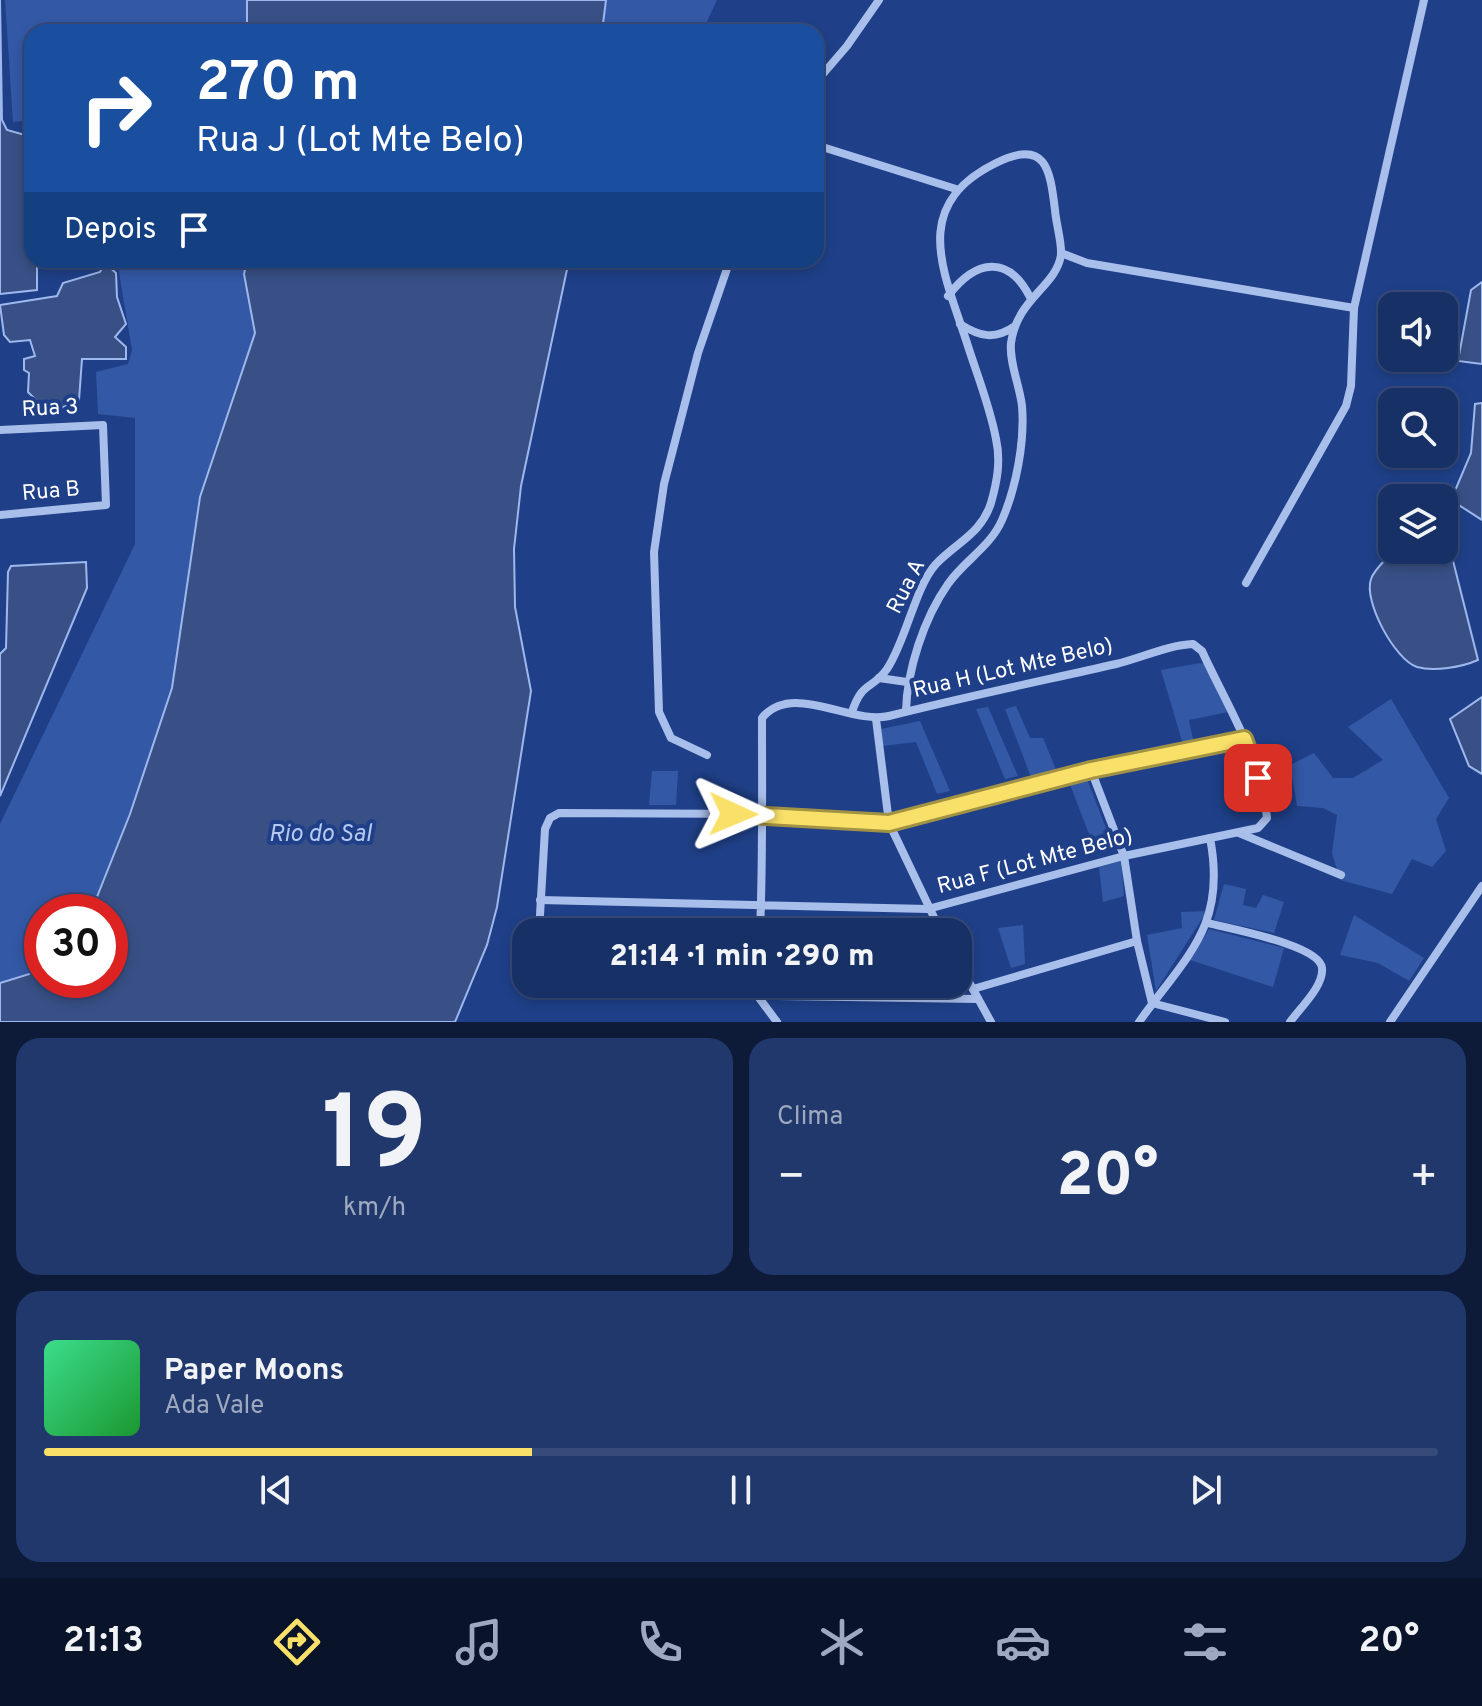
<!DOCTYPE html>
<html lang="pt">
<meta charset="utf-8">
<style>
body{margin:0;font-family:Overpass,sans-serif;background:#20386c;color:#f1f3f6;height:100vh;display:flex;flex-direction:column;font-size:30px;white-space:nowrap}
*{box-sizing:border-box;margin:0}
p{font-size:26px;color:#9ea9bf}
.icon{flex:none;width:44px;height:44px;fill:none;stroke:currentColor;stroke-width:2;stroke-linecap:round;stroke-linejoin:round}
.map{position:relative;height:1022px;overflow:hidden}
.panel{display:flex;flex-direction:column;gap:16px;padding:16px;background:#0d1a38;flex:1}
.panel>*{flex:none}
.banner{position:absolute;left:24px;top:24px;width:800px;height:244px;border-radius:24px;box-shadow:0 4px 12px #0003,0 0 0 2px #364b7a;background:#1a4fa0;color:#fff;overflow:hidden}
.buttons{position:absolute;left:1378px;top:292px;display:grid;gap:16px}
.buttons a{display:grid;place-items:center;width:80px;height:80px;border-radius:16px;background:#173066;box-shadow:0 4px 12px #0003,0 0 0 2px #364b7a;font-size:40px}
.speed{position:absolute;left:24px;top:894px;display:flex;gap:16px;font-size:40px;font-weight:700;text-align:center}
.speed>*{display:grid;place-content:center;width:104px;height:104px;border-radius:50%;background:#173066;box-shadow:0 4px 12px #0003,0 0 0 2px #364b7a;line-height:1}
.speed .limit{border:12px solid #d22;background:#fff;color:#111}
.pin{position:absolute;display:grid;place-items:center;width:68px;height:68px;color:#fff;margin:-34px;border-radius:16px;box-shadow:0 4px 12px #0006}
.me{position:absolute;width:88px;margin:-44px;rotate:91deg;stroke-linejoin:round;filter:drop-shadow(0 0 6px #0008)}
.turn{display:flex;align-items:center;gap:28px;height:168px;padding:0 40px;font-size:36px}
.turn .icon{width:104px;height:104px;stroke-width:2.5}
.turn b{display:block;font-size:56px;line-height:68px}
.then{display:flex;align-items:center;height:76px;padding:0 40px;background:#0003;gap:16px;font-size:30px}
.big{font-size:60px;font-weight:800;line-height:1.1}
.panel .tile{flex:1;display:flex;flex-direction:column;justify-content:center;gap:12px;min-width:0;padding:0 28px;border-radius:24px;background:#20386c}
.panel .dial{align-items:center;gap:0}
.dial b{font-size:104px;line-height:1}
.song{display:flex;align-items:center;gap:24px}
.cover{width:96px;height:96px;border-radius:12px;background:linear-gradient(135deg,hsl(150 70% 55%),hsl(130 70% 35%))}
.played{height:8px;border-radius:4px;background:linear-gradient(90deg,#f9e169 35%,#364b7a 35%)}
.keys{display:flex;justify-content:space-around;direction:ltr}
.heat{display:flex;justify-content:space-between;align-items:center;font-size:44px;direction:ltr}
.panel .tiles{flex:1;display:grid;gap:16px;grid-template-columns:1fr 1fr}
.tile:last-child{grid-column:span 2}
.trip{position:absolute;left:512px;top:918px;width:460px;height:80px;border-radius:24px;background:#173066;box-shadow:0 4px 12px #0003,0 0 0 2px #364b7a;font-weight:800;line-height:80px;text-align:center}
.menu{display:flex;height:128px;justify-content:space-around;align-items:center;background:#091329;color:#9ea9bf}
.menu .icon{width:56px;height:56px}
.menu .on{color:#f9e169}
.menu b{font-size:36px;color:#f1f3f6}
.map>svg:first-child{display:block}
.green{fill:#3358a5}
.water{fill:#385086;stroke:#9db8ec;stroke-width:2}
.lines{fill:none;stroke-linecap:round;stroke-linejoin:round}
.minor{stroke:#a9bfeb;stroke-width:8}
.route-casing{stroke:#a29244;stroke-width:20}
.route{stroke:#f9e169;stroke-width:14}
.labels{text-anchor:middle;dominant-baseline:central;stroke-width:8;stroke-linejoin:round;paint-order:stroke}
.street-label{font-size:22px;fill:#fff;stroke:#1f4088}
.water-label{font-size:24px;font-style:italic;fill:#b5c9f2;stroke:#1f4088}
</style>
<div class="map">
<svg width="1482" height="1022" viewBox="0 0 1482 1022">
<rect width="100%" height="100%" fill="#1f4088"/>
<g class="green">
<polygon points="5,0 247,0 247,32 32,32 32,120 13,122"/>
<polygon points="606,0 717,0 702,32 602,32"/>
<polygon points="117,260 247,260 244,274 256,333 200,497 172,688 130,814 91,912 42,912 42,970 0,983 0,824 135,544 135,418 98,414 96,372 128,364 132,350"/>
<polygon points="1200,663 1212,666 1228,712 1189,720 1194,744 1184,748 1161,670"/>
<polygon points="1391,699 1449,798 1436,819 1446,851 1432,867 1412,859 1392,894 1340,880 1332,853 1337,815 1323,808 1297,806 1290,765 1314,753 1333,778 1353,778 1383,760 1348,727"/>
<polygon points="1016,706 1030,738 1043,738 1057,772 1031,777 1005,709"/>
<polygon points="988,707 1018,776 1005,779 976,709"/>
<polygon points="920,721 950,791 937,794 916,742 882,746 881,729"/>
<polygon points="652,771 678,771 676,805 649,805"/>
<polygon points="1087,779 1114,849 1096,852 1069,782"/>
<polygon points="1121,861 1124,896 1103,902 1099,867"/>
<polygon points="1224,884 1246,889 1243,905 1256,908 1263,895 1284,902 1274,933 1214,920"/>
<polygon points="1207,911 1156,991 1147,935 1182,928 1181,912"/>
<polygon points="1354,915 1424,958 1409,981 1378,963 1340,955"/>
<polygon points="1023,925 1025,964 1011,968 998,928"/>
<polygon points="1209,929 1284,948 1273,987 1190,960"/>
</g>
<g class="water">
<polygon points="0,0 2,120 7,130 32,137 32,260 37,260 37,290 0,294"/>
<polygon points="247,0 606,0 602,32 247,32"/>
<polygon points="247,260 569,260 521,486 514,549 515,607 531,691 497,907 487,945 455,1022 0,1022 0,983 42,970 42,980 110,980 110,912 91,912 130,814 172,688 200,497 255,333 244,274"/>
<polygon points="105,263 116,273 117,297 126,324 115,337 126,347 126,359 82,359 79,400 57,410 40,404 28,392 29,373 24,370 24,359 35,356 30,340 10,342 4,335 0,305 57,296 63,283 100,272"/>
<polygon points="1482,282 1482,364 1458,361 1471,290"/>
<polygon points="1482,403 1482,520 1451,500 1471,453 1475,404"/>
<path d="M1444,525l34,135c-16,7 -44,12 -61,7 -22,-7 -54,-66 -46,-88 3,-10 17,-21 23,-29h50z"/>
<polygon points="86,562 87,588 0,796 0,654 6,648 8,572 11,566"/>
<polygon points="1482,697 1482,774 1469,766 1450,719"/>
</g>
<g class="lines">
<g class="minor">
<polyline points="816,82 847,46 879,0"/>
<polyline points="816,145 956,189"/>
<polyline points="1061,253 1087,263 1354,308"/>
<path d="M948,296c28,-37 61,-42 83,3"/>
<path d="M960,324c20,13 35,16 55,2"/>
<polyline points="0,430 103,425 106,505 0,515"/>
<polyline points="1246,583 1346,406 1351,386 1354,308 1424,0"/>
<polyline points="879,678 907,682"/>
<path d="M852,712c10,-31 20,-22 35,-43 19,-28 28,-82 49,-105 21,-22 45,-30 55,-61 6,-21 10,-42 5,-64 -6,-33 -20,-67 -30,-99 -23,-70 -56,-135 30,-177 50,-25 54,6 59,47 1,14 7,32 6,45 -5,32 -44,43 -50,88 -2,19 9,44 11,63 3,36 -6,82 -20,114 -11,26 -38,41 -54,64 -24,34 -41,86 -42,127"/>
<polyline points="876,719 889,823 941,932"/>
<polyline points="707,755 671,738 659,712 654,552 664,484 698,353 730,260"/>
<polyline points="1091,770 1124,856 1137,941 1152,1003 1225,1022"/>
<polyline points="1239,833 1341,875"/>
<path d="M540,900l388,9 196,-53 134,-28 9,-10c-5,-59 -41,-114 -65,-167l-9,-7c-25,1 -52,14 -77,20 -75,17 -152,33 -227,52 -39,9 -97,-35 -127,2 0,71 1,143 -2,214"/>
<path d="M1208,923c22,6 112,22 114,45 2,18 -22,40 -32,54"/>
<polyline points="539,932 545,829 550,818 559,813 762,814 889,823 1091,770 1244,739"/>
<polyline points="958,962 991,1022"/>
<polyline points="547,984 571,993 978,999"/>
<polyline points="973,989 1137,941"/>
<polyline points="757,995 777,1022"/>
<path d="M1139,1022c48,-67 88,-96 71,-184"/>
<polyline points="1390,1022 1482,886"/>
</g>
</g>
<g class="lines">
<defs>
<polyline id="route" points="733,814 889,823 1091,770 1244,739 1258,778"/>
</defs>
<use href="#route" class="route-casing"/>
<use href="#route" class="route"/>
</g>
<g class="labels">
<g class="street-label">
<text transform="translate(50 409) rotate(-3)">Rua 3</text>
<text transform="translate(51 492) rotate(-5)">Rua B</text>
<text transform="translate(907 587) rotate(-63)">Rua A</text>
<text transform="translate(1013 669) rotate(-13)">Rua H (Lot Mte Belo)</text>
<text transform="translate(1035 862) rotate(-15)">Rua F (Lot Mte Belo)</text>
</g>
<g class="water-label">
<text x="320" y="835">Rio do Sal</text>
</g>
</g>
</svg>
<div class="buttons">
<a><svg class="icon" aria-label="sound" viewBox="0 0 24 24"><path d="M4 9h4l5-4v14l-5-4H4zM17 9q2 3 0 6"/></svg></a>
<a><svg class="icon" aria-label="search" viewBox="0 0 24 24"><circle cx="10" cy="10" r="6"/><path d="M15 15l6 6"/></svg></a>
<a><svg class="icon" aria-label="layers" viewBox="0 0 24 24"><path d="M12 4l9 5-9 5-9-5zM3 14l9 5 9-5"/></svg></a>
</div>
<div class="speed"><div class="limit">30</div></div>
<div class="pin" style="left:1258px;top:778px;background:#d93025"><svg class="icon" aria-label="arrive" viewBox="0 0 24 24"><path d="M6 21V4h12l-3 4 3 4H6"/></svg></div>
<svg class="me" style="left:733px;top:814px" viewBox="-20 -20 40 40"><path d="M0-17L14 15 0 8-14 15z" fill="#f9e169" stroke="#fff" stroke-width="4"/></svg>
<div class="trip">21:14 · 1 min · 290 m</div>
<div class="banner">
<div class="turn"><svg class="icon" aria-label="right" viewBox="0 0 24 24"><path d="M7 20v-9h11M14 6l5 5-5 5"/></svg><div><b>270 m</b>Rua J (Lot Mte Belo)</div></div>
<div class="then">Depois<svg class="icon" aria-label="arrive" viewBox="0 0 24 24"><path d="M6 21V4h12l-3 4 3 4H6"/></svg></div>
</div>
</div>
<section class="panel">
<div class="tiles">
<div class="tile dial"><b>19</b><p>km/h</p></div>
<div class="tile"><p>Clima</p>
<div class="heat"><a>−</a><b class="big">20°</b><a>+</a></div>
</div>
<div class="tile">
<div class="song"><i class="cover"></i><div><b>Paper Moons</b><p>Ada Vale</p></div></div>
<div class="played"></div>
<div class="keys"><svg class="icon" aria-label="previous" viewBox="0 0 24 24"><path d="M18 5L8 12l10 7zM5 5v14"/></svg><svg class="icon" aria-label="pause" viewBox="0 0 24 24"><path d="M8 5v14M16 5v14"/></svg><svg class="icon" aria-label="next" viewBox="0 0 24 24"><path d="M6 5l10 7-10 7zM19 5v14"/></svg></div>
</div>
</div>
</section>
<nav class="menu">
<b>21:13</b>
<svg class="icon on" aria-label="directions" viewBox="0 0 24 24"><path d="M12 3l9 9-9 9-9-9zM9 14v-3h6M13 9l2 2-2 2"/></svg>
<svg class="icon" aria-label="music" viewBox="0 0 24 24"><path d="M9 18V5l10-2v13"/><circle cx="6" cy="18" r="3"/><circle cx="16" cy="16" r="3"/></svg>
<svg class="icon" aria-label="phone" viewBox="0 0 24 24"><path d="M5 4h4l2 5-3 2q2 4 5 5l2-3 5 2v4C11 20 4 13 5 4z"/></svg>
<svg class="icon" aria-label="climate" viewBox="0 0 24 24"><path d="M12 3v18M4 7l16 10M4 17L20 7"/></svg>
<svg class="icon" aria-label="car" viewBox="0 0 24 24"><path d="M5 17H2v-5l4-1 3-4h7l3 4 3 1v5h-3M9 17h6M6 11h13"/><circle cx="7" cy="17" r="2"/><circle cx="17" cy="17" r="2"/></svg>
<svg class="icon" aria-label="filters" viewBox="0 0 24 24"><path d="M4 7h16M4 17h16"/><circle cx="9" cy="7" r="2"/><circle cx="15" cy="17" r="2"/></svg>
<b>20°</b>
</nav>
